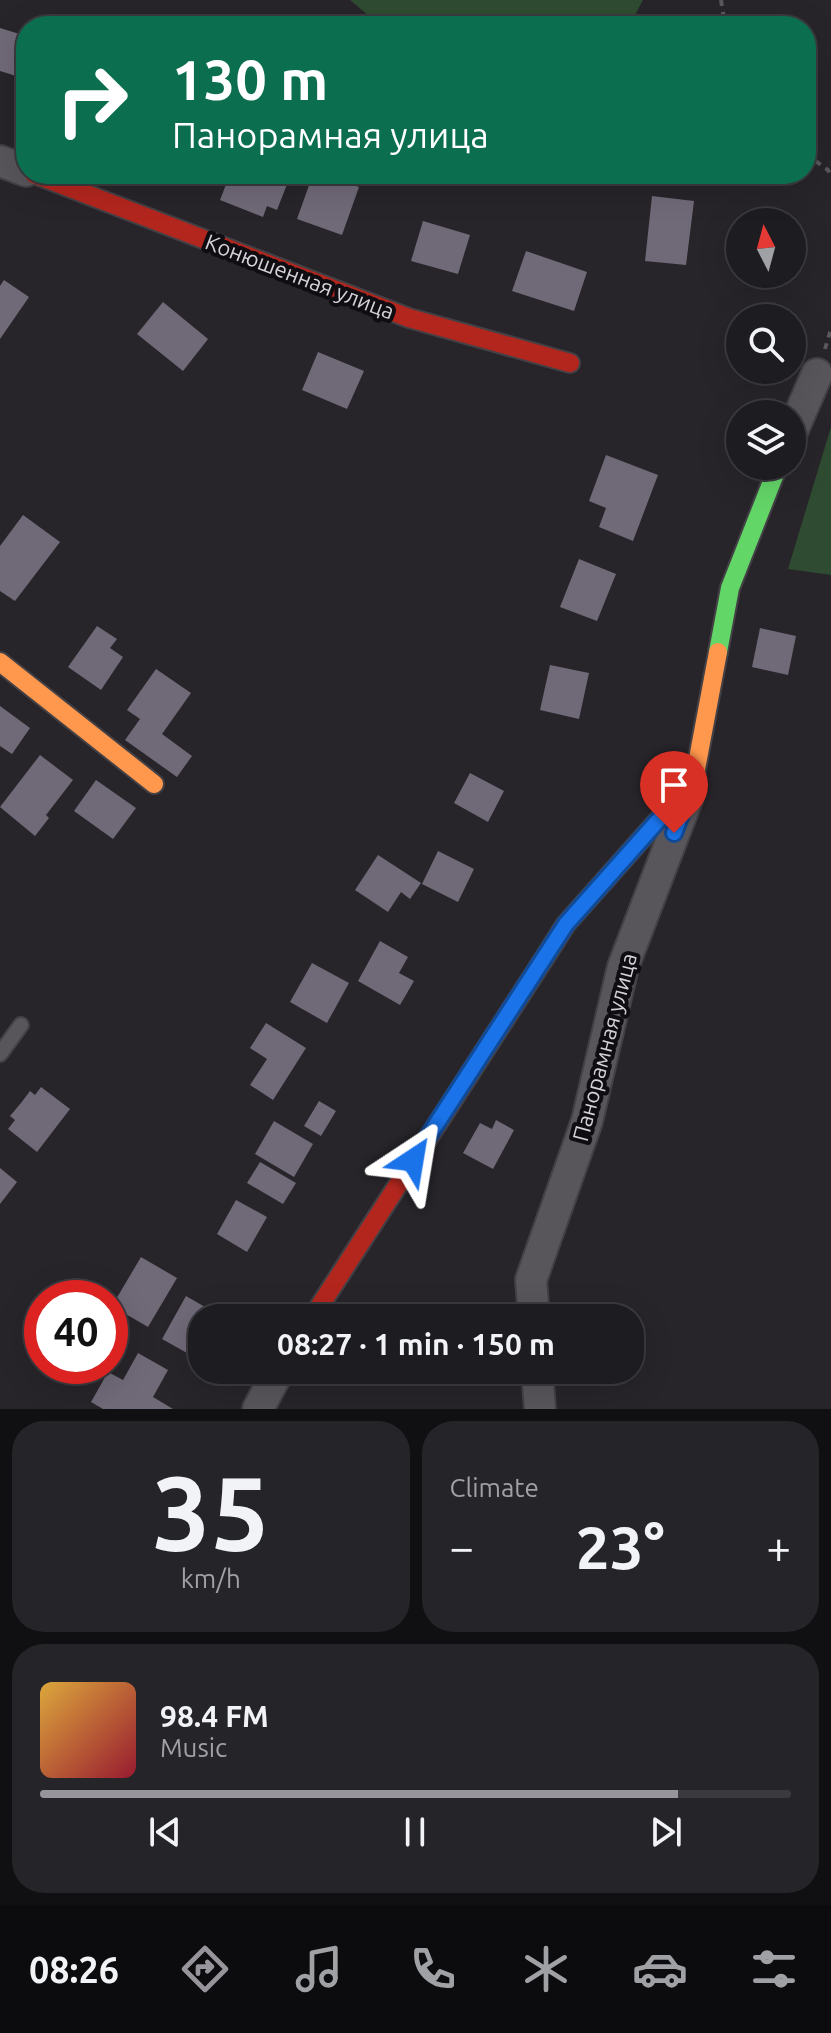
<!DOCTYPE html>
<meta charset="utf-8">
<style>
body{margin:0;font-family:Ubuntu,sans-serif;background:#252529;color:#f1f3f6;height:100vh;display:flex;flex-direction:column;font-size:30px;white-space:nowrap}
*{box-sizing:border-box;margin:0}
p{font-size:26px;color:#a0a1a5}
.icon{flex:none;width:44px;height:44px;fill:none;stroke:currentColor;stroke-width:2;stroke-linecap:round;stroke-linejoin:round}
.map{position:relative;height:1409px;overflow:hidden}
.panel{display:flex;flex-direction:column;gap:12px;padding:12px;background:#100f12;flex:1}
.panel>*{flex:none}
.top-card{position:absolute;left:16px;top:16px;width:800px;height:168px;border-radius:32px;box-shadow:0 8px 32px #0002,0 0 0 2px #3b3a3e;background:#0b6e4f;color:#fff;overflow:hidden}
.needle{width:52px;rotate:354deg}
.fabs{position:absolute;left:726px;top:208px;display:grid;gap:16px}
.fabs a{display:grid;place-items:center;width:80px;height:80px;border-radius:50%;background:#1d1c20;box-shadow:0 8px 32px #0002,0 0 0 2px #3b3a3e;font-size:40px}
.speed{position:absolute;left:24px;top:1280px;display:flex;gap:16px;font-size:40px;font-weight:700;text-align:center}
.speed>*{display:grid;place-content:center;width:104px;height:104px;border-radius:50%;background:#1d1c20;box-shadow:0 8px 32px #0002,0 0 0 2px #3b3a3e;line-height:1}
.speed .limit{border:12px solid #d22;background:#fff;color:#111}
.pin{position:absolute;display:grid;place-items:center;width:68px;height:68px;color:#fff;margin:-82px -34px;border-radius:50% 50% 50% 0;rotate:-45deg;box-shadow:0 0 8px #0007}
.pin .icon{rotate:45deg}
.me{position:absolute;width:88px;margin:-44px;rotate:33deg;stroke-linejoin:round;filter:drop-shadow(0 0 6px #0008)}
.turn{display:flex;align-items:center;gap:28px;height:168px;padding:0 24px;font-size:36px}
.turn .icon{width:104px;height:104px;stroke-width:2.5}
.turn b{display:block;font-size:56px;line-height:68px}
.big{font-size:60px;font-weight:700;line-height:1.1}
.panel .card{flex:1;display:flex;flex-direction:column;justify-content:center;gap:12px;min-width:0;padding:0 28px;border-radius:32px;background:#252529}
.panel .dial{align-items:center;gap:0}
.dial b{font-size:104px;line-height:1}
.song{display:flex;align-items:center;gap:24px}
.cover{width:96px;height:96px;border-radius:12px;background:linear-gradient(135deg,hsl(40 70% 55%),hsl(350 70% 35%))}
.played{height:8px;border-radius:4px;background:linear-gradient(90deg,#97959b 85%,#3b3a3e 85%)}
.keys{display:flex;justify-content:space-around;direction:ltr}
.heat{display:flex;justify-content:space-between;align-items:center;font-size:44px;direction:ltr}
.panel .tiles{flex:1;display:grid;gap:12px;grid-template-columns:1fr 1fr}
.card:last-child{grid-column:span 2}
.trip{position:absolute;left:188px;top:1304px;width:456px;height:80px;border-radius:32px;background:#1d1c20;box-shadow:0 8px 32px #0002,0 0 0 2px #3b3a3e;font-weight:700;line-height:80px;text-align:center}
.dock{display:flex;height:128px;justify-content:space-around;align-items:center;background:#0c0b0d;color:#a0a1a5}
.dock .icon{width:56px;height:56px}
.dock .selected{color:#97959b}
.dock b{font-size:36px;color:#f1f3f6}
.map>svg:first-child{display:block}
.green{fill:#2f4c32}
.building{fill:#706978}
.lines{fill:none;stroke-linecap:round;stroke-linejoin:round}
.lane-casing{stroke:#434145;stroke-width:18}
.street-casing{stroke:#434145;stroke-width:34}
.fast-casing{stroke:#434145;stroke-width:22}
.slow-casing{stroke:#434145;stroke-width:22}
.jam-casing{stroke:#434145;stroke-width:22}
.path{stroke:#5a585c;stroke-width:4;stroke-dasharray:6 6;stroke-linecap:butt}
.lane{stroke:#58565a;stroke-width:14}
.street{stroke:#58565a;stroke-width:30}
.fast{stroke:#63d668;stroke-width:18}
.slow{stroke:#ff974d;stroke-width:18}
.jam{stroke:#b3261e;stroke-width:18}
.route-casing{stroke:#114b97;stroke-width:20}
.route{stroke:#1a73e8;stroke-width:14}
.labels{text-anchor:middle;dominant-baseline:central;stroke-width:8;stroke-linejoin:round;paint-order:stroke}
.street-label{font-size:22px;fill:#d4d1d8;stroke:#0f0d11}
</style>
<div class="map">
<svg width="831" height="1409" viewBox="0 0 831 1409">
<rect width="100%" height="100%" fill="#27252a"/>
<g class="green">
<polygon points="350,0 643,0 629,26 381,26"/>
<polygon points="831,427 831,575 788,569"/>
</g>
<g class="building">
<polygon points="0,28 26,36 26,79 0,71"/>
<polygon points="230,174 291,174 277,210 267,206 263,217 220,200"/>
<polygon points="313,174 321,174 359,187 342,235 297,219"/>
<polygon points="652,196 694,201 686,265 645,261"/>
<polygon points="423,221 470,235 458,274 411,261"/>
<polygon points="526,251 587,272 574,311 512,291"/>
<polygon points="4,280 29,297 0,339 0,286"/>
<polygon points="163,302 208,339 183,371 137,334"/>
<polygon points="318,352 364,371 347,409 302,390"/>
<polygon points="606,455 658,475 633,541 599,527 606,508 589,501"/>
<polygon points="23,515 60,542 15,601 0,591 0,546"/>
<polygon points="579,559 616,574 597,621 560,607"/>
<polygon points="97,626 117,639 110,648 123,657 101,690 68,667"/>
<polygon points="760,628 796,636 788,675 752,667"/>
<polygon points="550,665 589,673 579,719 540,710"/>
<polygon points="156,669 191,693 162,734 192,756 177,777 125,740 140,719 127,710"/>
<polygon points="0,706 30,728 12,754 0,746"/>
<polygon points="40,755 73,780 46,815 49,818 35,836 0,807"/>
<polygon points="470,773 504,791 488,822 454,803"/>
<polygon points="96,780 136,808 113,839 74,811"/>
<polygon points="438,851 474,869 458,902 422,884"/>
<polygon points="378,855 421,883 410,899 401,892 388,912 355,890"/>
<polygon points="380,941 408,957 399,973 414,981 400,1005 358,981"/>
<polygon points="312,963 349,983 327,1023 290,1002"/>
<polygon points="266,1023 306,1048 273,1100 250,1085 267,1059 250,1048"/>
<polygon points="41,1087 70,1109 37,1152 8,1129 15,1120 10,1116 21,1103 30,1091 35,1095"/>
<polygon points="319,1101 336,1111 321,1136 304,1126"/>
<polygon points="496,1120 514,1130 493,1169 463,1153 480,1123 492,1129"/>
<polygon points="274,1121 313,1144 294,1177 255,1154"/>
<polygon points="260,1162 296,1183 283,1204 247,1183"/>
<polygon points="0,1168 17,1182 0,1204"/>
<polygon points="236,1200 267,1217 247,1252 217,1234"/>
<polygon points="141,1257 177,1278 148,1327 112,1306"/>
<polygon points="186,1296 212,1311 208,1318 202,1318 202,1328 187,1353 162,1339"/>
<polygon points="138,1353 168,1370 153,1397 173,1409 103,1409 91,1402 108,1372 123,1380"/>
</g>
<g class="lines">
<defs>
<polyline id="lane" points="0,1054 21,1025"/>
<g id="street">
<polyline points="0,161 26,171"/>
<polyline points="792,432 817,374"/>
<polyline points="534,1318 531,1280 587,1121 623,967 688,797"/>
<polyline points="537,1370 540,1409"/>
<polyline points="258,1409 279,1370"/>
</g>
<polyline id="fast" points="718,652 730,588 778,466"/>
<g id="slow">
<polyline points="0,662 154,784"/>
<polyline points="547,954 566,924 694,780 718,652"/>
</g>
<g id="jam">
<polyline points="34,174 409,318 570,363"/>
<polyline points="312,1318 547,954"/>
</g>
</defs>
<use href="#lane" class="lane-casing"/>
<use href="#street" class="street-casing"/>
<use href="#fast" class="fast-casing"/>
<use href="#slow" class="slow-casing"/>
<use href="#jam" class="jam-casing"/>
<g class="path">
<polyline points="721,0 725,26"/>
<polyline points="806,154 828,170 831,177"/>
<polyline points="825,349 831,329"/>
</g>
<use href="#lane" class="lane"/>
<use href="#street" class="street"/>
<use href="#fast" class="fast"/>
<use href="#slow" class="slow"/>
<use href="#jam" class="jam"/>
</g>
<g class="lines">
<defs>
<polyline id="route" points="413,1160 566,924 694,780 674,833"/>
</defs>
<use href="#route" class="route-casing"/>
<use href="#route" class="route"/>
</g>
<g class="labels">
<g class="street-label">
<text transform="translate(300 276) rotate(21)">Конюшенная улица</text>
<text transform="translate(604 1047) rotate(-75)">Панорамная улица</text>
</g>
</g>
</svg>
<div class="fabs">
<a><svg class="needle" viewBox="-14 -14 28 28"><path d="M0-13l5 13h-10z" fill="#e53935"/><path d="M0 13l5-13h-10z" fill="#a0a1a5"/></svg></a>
<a><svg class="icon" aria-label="search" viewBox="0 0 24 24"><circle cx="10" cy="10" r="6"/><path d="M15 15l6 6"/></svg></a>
<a><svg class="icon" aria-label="layers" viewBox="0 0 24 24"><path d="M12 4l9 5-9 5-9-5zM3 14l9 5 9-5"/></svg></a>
</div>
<div class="speed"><div class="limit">40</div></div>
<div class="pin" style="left:674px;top:833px;background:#d93025"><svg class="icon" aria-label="arrive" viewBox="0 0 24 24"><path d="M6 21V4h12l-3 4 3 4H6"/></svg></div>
<svg class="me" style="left:413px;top:1160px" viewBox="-20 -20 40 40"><path d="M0-17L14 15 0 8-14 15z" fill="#1a73e8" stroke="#fff" stroke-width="4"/></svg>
<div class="trip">08:27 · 1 min · 150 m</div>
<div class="top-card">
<div class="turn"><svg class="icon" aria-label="right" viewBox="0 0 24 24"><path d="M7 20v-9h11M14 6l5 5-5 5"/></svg><div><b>130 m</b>Панорамная улица</div></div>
</div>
</div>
<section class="panel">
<div class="tiles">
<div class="card dial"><b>35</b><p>km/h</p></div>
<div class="card"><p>Climate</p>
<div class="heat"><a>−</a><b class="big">23°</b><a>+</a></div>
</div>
<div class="card">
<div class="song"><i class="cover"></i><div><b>98.4 FM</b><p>Music</p></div></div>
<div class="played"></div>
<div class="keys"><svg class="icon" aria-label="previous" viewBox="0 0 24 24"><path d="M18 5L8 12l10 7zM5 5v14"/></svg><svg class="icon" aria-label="pause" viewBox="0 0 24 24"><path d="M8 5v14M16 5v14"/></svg><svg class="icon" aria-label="next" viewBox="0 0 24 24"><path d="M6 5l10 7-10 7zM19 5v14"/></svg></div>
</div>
</div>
</section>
<nav class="dock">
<b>08:26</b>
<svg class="icon selected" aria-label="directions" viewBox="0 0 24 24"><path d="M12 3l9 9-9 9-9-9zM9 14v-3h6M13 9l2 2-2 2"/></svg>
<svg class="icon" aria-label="music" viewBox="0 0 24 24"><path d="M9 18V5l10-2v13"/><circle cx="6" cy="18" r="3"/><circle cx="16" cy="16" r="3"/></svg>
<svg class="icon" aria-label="phone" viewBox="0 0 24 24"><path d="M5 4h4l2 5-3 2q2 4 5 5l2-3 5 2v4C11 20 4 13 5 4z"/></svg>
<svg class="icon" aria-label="climate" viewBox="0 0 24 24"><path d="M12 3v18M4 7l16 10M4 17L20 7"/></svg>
<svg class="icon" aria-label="car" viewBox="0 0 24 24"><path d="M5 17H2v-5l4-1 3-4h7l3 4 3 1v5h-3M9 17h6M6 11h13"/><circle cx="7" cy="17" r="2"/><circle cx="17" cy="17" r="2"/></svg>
<svg class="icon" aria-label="filters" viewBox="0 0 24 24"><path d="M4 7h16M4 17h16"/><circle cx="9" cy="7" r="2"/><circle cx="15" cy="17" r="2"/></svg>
</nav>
